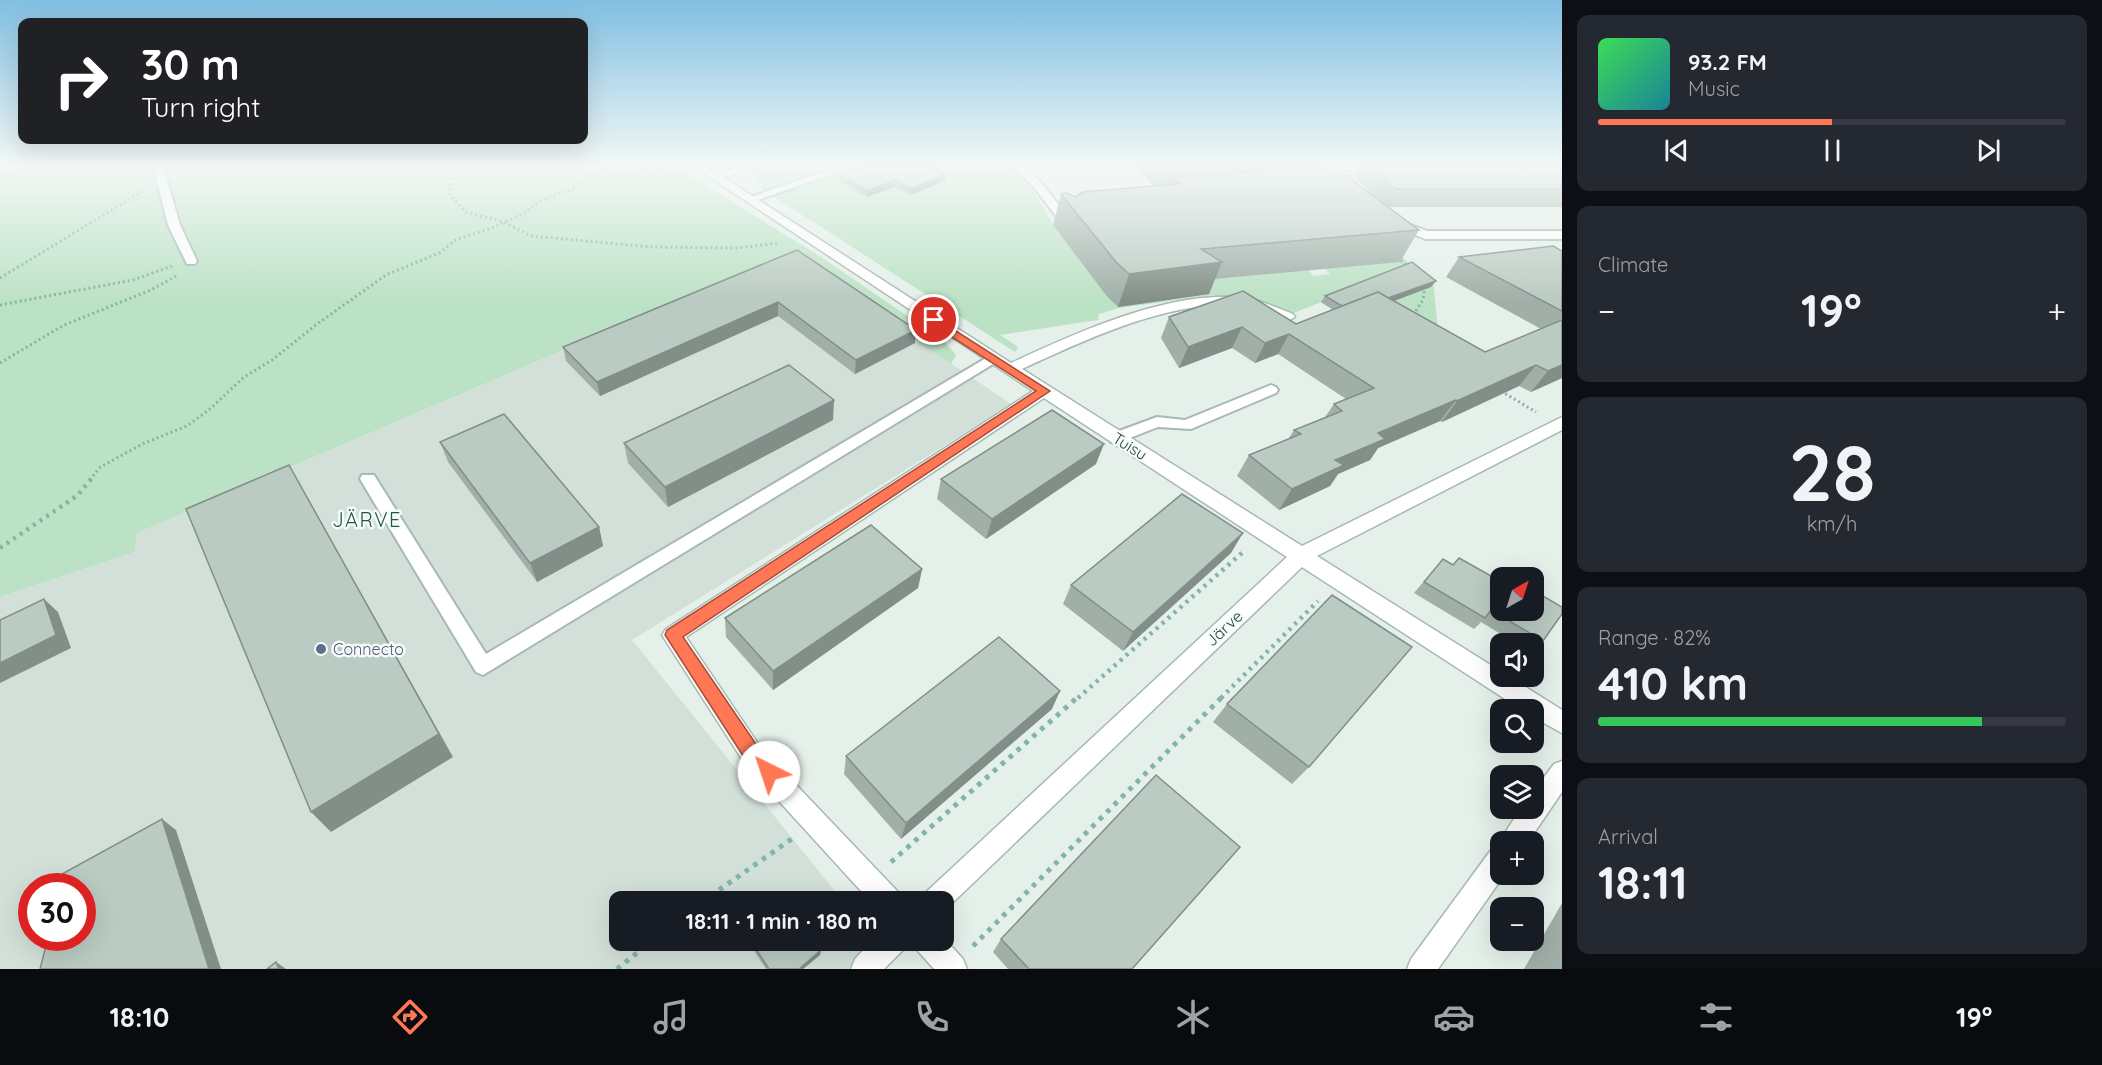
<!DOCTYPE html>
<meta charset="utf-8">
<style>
body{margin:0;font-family:Quicksand,sans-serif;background:#242831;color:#f1f3f6;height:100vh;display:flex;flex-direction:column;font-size:22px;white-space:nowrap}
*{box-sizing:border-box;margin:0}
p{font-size:20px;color:#9ea1a6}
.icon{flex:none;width:33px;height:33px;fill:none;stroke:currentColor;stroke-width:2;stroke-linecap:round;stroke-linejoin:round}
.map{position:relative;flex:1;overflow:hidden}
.sheet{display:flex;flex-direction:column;gap:15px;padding:15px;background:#0d0f14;width:540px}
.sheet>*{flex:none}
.top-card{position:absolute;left:18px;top:18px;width:570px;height:126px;border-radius:12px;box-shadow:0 6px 24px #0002;background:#202124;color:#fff;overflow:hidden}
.needle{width:39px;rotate:39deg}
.controls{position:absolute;left:1490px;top:567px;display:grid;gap:12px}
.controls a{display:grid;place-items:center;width:54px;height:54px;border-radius:12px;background:#171b24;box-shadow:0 6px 24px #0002;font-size:30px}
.speed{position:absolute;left:18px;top:873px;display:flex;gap:12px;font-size:30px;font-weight:700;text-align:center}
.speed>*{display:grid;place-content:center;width:78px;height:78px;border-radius:50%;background:#171b24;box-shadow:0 6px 24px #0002;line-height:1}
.speed .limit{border:9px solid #d22;background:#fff;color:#111}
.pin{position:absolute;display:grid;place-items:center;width:51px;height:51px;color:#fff;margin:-26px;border:3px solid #fff;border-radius:50%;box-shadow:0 2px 6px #0007}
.me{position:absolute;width:66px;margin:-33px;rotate:319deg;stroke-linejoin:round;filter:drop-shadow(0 0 4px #0008)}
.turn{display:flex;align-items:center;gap:21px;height:126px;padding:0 24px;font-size:27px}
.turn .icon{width:78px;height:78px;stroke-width:2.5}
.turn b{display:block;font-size:42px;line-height:51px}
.big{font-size:45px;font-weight:700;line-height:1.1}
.sheet .widget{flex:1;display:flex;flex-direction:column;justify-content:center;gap:9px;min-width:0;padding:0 21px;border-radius:12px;background:#242831}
.sheet .dial{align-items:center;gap:0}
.dial b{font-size:78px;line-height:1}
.song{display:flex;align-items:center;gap:18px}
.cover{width:72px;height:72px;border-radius:9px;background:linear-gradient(135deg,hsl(130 70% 55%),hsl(190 70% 35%))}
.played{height:6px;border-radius:3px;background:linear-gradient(90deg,#ff7754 50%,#363941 50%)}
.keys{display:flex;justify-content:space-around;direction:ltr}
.heat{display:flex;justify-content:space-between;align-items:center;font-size:33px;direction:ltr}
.charge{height:9px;border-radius:4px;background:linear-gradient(90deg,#34c759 82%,#363941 0)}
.trip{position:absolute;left:609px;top:891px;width:345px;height:60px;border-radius:12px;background:#171b24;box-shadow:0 6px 24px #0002;font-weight:700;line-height:60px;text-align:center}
.dock{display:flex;height:96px;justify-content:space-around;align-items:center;background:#090b0e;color:#9ea1a6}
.dock .icon{width:42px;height:42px}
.dock .on{color:#ff7754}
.dock b{font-size:27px;color:#f1f3f6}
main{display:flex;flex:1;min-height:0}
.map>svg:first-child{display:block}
.built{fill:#d3e0d9;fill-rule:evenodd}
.green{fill:#bce2c5}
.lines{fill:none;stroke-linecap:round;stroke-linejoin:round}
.lane-casing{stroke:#a7b9b1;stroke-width:4}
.street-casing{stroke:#a7b9b1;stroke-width:3}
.path-far2{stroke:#82b6a4;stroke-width:3;stroke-dasharray:2 3;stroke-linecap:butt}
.path-far1{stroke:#82b6a4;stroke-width:4.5;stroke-dasharray:3 5;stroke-linecap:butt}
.path{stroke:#82b6a4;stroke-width:5;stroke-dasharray:4.5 6;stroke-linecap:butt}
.lane{fill:#fff;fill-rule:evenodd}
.street{fill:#fff;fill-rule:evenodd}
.wall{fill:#a0afa8}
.shaded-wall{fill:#828e88}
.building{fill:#bacbc3;stroke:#828e88;stroke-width:1.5}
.route{fill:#ff7754;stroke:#a64d37;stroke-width:1.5}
.service-dot{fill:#5c6f8a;stroke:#f6fbf9;stroke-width:2}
.labels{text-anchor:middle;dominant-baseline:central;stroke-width:5;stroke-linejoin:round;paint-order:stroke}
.street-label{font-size:16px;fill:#224439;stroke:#f6fbf9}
.service-label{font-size:16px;fill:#4e5e75;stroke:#f6fbf9;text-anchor:start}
.quarter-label{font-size:20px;letter-spacing:1.5px;fill:#1b5947;stroke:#f6fbf9}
</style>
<main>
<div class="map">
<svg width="1562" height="969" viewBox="0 0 1562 969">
<rect width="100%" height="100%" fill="#e5f0ea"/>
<path class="built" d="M789,254l222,150 -379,236 211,261 -223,1v38l255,1 -20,28h-855v-372l135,-45 2,-19zM32,886h50v52h-50z"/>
<g class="green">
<polygon points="0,166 675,166 821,257 944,341 956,355 951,364 788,254 137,533 135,552 0,597"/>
<polygon points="764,166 1006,166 1033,191 1053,224 1105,294 1119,288 1308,270 1313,276 1330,274 1325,269 1288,166 1321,166 1330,174 1309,179 1427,278 1433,279 1440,352 1337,296 1291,314 1213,295 1119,308 1099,314 1098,320 1000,335 1018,347 1015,352 759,187 754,182 754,177 758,173 753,171"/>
</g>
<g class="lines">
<defs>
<g id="lane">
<polygon points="153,166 163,166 180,225 197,261 195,264 187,264 168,225"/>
<polygon points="740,166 754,166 721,179 717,180 712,177"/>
<polygon points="840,166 855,166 755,201 747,201 745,199"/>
<polygon points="1010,166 1021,166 1041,182 1071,221 1071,225 1063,225 1033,186"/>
<polygon points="1327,166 1385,166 1386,167 1381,170 1342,169 1359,187 1354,190 1350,189"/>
<polygon points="1397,220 1427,231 1562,231 1562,239 1425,239 1393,225 1391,223"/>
<polygon points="993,354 1000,358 998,361 483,675 476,672 360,479 362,475 374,475 486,654"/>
<polygon points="1271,385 1276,387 1278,390 1276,393 1191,429 1158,427 1117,443 1111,442 1109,438 1111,434 1157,417 1185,420"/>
</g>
<g id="street">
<path d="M693,166h13l305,197c65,-30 151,-70 225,-66 20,1 39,10 57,17l2,3 -7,4c-18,-4 -34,-15 -52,-16 -71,-3 -151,35 -214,64l280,177 260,-129v13l-245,126 183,115v5h8l54,34v23l-29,-16v-7h-11l-220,-143 -358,344v-9h-23l4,-9 362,-336 -243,-159 -358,239 75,111 138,145 4,9h-32l-126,-138 -83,-129 4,-6 367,-238z"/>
<polygon points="1562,761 1562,792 1528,842 1500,842 1500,844 1499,842 1521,808 1533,808 1533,792 1554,764"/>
<polygon points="1500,846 1500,874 1505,874 1438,969 1407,969 1411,959 1491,850"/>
<polygon points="944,938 963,959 967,969 934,969 917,950 914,940 944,940"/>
<polygon points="873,940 906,940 903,950 884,969 851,969 855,959"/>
</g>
</defs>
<use href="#lane" class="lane-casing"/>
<use href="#street" class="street-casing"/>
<g class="path-far2">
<polyline points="443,166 444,171 451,178 450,195 466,212 504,222 531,236 652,247 737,248 779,243"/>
<polyline points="1397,257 1410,268"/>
<polyline points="0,278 143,191"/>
<polyline points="0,305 133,280 172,266"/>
<polyline points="1413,315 1423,300 1425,287"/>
<polyline points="0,363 64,325 151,290 178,275"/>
<polyline points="1501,391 1536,412"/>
<polyline points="90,480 99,468 142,444 187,426 210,409 244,377 272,360 317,324 386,275 439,253 457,239 487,230 523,214 542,200 575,188 609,166 648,168 672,166"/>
</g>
<g class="path-far1">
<polyline points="0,548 78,495 91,479"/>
<polyline points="1078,698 1243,552"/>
<polyline points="1221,698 1318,601"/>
</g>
<g class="path">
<polyline points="891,862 1079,696"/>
<polyline points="702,902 793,838"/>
<polyline points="973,946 1223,696"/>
<polyline points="617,969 653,940"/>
</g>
<use href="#lane" class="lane"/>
<use href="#street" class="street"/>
</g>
<g class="wall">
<polygon points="1135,166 1303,166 1302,168 1329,173 1379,201 1354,176 1359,166 1562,166 1562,207 1387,207 1419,230 1400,262 1215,279 1209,294 1118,307 1105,294 1053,225 1061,194 1075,197 1153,186"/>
<polygon points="946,174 945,181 910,195 894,187 867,197 840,182 840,176"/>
<polygon points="797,250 915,343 855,374 778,316 600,396 566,361 563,347"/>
<polygon points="1562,251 1562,378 1531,392 1519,386 1442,422 1440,421 1378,448 1370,460 1338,474 1330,486 1279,510 1237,476 1249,455 1289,438 1294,430 1325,417 1334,404 1346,399 1278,354 1255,363 1232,348 1179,368 1161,338 1169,317 1296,324 1333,310 1321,302 1325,296 1431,287 1394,301 1485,352 1541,329 1446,277 1459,257"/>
<polygon points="833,420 668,507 628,463 624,443"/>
<polygon points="440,442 599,527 603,546 537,582 448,462"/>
<polygon points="1096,464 986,539 937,499 941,479"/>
<polygon points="1231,553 1123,651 1063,604 1071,585"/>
<polygon points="1443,559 1533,610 1533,595 1536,592 1543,641 1533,650 1533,644 1517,644 1481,622 1474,629 1414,593"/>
<polygon points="922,569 918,588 773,690 726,637 725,618"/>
<polygon points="1227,704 1309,767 1292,784 1213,722"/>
<polygon points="1052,709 901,839 844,774 846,756"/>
<polygon points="1562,903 1562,969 1524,969"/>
<polygon points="1001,939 1132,969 1008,969 993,952"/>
<polygon points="747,940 814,940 821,950 820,955 803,969 766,969"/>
</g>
<g class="shaded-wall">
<polygon points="946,174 945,181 910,195 911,189"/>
<polygon points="895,180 894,187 867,197 867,191"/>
<polygon points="1222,262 1209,294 1118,307 1129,274"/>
<polygon points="1436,281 1431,287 1348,318 1352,312"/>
<polygon points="778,302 778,316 600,396 597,382"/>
<polygon points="1242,327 1232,348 1179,368 1188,347"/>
<polygon points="916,330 915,343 855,374 856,360"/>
<polygon points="1289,334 1278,354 1255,363 1265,343"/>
<polygon points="1536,365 1519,386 1442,422 1457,401"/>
<polygon points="1562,365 1562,378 1531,392 1548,371"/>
<polygon points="834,400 833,420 668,507 665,487"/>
<polygon points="1456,400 1440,421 1378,448 1370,460 1338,474 1330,486 1279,510 1292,489 1378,433"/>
<polygon points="1104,444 1096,464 986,539 992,519"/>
<polygon points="289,465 453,757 331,832 311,812"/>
<polygon points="599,527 603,546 537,582 530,563"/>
<polygon points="1243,533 1231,553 1123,651 1133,632"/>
<polygon points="922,569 918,588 773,690 773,671"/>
<polygon points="44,599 58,612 71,648 0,683 0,663"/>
<polygon points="1060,691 1052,709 901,839 906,823"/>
<polygon points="162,819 176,830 221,969 209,969"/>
<polygon points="821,950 820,955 803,969 799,969"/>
<polygon points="276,962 286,969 279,969"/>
</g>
<g class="building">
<polygon points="867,166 929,166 946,174 911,189 895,180 867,191 840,176"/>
<polygon points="1371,166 1562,166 1562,189 1395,189"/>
<polygon points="1320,167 1329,173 1341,172 1419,230 1201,249 1222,262 1129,274 1116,262 1061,194 1067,193 1075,197 1083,192 1179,184 1172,177"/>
<polygon points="1553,246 1562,251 1562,311 1459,257"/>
<polygon points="797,250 916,330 856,360 778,302 597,382 563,347"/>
<polygon points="1412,262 1436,281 1388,298 1378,292 1342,306 1325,296"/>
<polygon points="1243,291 1296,324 1378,292 1485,352 1562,320 1562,365 1548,371 1536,365 1457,401 1456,400 1378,433 1385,439 1335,460 1344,465 1292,489 1249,455 1301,434 1294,430 1342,411 1334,404 1374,388 1289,334 1265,343 1242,327 1188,347 1169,317"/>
<polygon points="789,365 834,400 665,487 624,443"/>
<polygon points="1052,410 1104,444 992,519 941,479"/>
<polygon points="504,414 599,527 530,563 440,442"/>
<polygon points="289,465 439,734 311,812 186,509"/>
<polygon points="1182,494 1243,533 1133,632 1071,585"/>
<polygon points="871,525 922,569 773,671 725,618"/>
<polygon points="1459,558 1500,581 1500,610 1533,610 1533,596 1536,592 1562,607 1562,614 1543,641 1491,610 1485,618 1424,582 1443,559 1453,565"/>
<polygon points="1332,595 1412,647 1309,767 1227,704"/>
<polygon points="44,599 56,635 0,663 0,620"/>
<polygon points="999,637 1060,691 906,823 846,756"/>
<polygon points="1156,775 1240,847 1132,969 1029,969 1001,939"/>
<polygon points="162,819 209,969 40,969 48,938 82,938 82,886 59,886 62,874"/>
<polygon points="780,894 786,902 770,902"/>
<polygon points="750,940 814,940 821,950 799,969 769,969"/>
<polygon points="276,962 279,969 267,969"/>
</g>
<linearGradient id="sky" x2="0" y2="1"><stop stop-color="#81bfe2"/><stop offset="0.55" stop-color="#f3f8f6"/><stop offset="1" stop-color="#f3f8f6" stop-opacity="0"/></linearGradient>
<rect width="1562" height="301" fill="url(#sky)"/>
<polygon class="route" points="934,317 1050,391 683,637 760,750 775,766 778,772 775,779 769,781 762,779 747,762 665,635 667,630 1036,391 930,323 929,320"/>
<circle class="service-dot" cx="321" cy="649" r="6"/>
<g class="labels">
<g class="street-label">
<text transform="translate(1130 446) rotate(32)">Tuisu</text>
<text transform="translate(1224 628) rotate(-43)">Järve</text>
</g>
<g class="service-label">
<text x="333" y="649">Connecto</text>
</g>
<g class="quarter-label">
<text x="367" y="519">JÄRVE</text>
</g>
</g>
</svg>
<div class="controls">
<a><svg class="needle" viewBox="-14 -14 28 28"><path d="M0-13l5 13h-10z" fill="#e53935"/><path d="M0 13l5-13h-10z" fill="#9ea1a6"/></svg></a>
<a><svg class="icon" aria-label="sound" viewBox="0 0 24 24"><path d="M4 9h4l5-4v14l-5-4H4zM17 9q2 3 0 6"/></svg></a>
<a><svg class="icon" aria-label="search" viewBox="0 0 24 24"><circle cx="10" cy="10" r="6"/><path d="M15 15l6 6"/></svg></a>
<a><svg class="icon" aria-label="layers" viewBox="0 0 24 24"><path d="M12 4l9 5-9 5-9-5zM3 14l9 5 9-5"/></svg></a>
<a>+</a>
<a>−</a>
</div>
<div class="speed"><div class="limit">30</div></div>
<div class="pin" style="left:934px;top:320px;background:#d93025"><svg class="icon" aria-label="arrive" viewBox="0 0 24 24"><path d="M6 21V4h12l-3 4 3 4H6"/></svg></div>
<svg class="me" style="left:769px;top:772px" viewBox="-20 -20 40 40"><circle r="19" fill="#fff"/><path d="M0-13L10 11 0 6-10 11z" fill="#ff7754"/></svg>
<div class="trip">18:11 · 1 min · 180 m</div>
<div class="top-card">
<div class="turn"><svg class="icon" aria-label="right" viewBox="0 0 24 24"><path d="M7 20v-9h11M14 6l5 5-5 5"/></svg><div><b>30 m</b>Turn right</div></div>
</div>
</div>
<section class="sheet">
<div class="widget">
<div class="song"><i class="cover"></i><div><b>93.2 FM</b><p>Music</p></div></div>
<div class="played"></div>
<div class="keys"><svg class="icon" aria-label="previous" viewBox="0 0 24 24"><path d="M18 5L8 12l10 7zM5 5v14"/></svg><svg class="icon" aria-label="pause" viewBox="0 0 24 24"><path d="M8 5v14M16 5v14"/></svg><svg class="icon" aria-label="next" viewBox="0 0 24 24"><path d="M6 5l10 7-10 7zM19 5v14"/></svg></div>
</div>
<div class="widget"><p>Climate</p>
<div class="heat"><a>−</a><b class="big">19°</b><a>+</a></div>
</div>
<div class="widget dial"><b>28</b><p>km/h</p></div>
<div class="widget"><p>Range · 82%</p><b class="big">410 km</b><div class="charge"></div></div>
<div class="widget"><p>Arrival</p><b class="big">18:11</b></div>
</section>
</main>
<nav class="dock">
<b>18:10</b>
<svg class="icon on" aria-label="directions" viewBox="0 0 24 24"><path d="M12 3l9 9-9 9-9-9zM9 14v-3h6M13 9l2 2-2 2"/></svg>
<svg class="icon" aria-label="music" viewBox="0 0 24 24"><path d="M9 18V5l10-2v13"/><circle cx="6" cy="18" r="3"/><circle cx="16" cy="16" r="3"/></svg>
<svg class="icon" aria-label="phone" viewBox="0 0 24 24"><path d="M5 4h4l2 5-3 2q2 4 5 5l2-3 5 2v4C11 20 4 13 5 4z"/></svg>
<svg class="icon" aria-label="climate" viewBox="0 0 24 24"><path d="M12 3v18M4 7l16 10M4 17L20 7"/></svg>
<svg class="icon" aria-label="car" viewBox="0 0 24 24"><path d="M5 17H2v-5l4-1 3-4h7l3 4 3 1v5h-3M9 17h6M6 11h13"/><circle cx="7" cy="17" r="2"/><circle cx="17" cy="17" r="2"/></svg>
<svg class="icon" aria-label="filters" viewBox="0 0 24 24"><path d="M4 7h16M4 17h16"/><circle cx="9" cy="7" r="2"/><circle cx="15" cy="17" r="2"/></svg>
<b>19°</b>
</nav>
